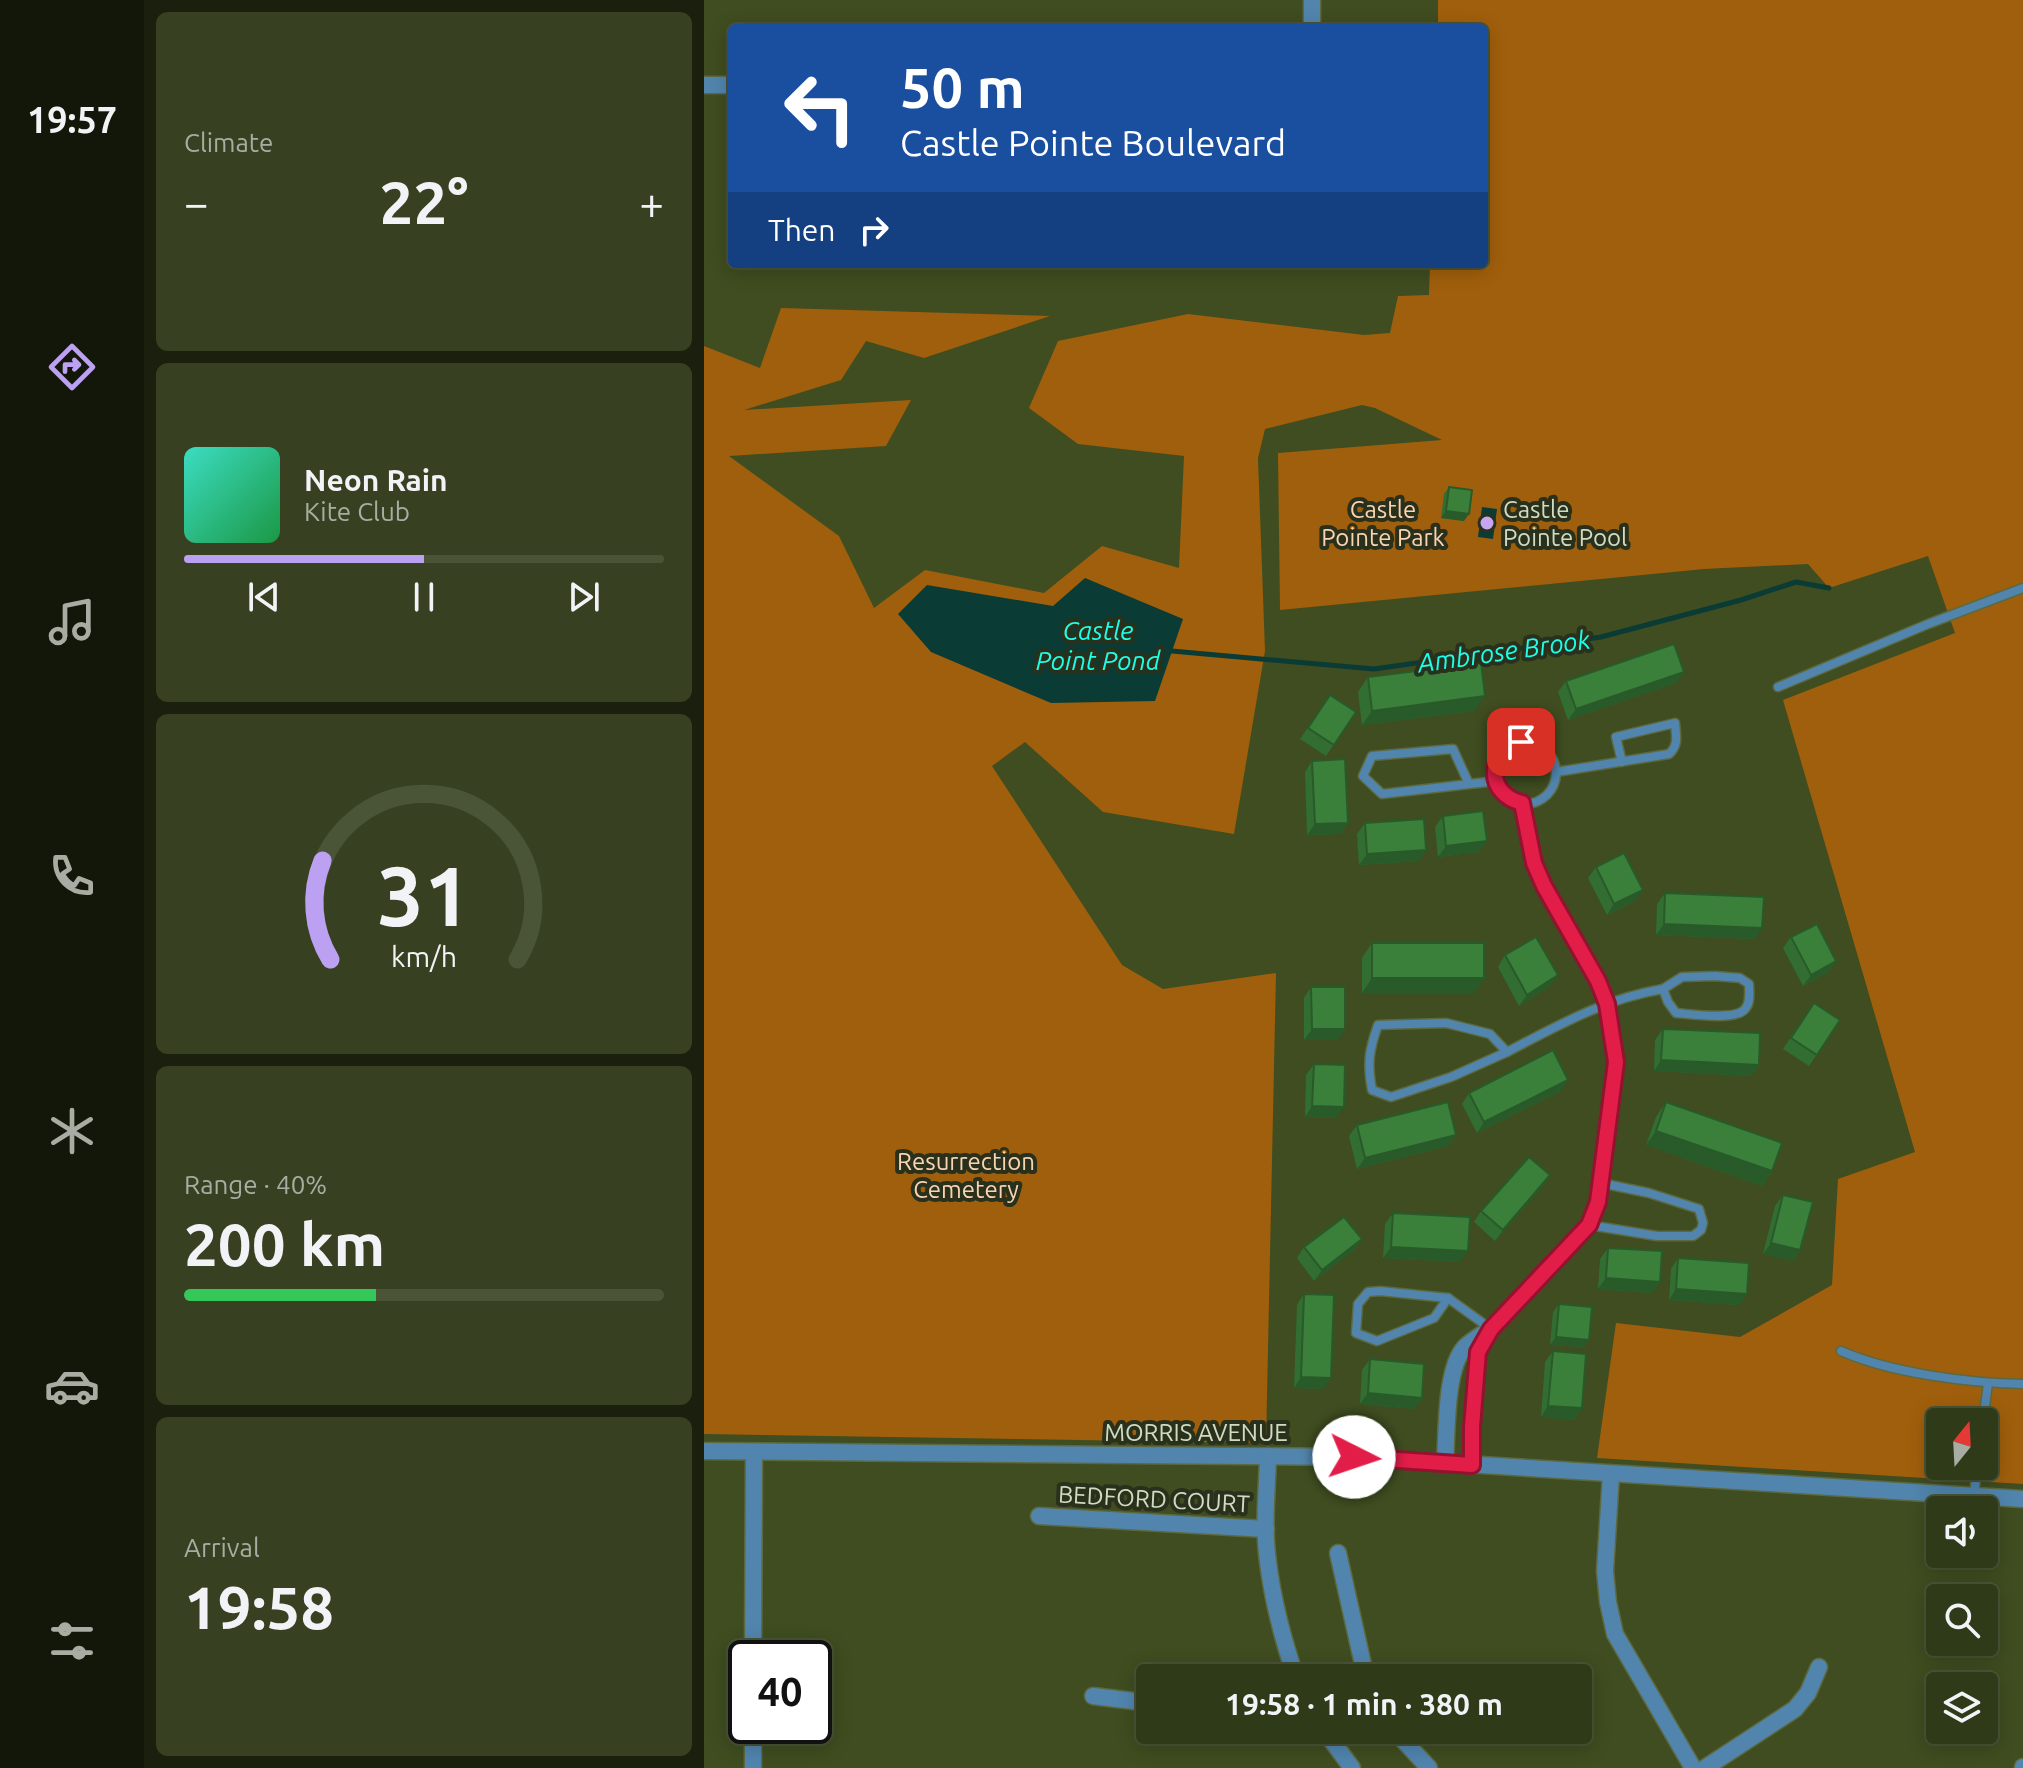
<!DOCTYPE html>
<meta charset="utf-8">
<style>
body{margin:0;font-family:Ubuntu,sans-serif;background:#374121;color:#f1f3f6;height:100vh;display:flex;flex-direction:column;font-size:30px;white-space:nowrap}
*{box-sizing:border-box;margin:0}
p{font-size:26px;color:#a7ada2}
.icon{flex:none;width:44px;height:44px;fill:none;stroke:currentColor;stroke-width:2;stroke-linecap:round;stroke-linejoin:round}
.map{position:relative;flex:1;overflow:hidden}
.panel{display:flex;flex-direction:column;gap:12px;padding:12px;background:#1a200d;width:560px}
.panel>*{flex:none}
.guide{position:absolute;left:24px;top:24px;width:760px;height:244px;border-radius:8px;box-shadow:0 4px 20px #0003,0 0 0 2px #4a5437;background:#1a4fa0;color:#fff;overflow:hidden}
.needle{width:52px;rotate:18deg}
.controls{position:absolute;left:1222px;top:1408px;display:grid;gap:16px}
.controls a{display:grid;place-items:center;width:72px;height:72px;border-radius:8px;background:#2f3a18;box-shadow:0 4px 20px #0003,0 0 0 2px #4a5437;font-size:40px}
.speed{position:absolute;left:24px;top:1640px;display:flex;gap:16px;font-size:40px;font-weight:700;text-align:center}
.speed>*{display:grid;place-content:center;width:104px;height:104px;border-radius:50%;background:#2f3a18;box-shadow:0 4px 20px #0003,0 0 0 2px #4a5437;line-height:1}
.speed .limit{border:4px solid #111;border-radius:12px;background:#fff;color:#111}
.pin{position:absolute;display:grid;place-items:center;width:68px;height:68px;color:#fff;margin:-34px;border-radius:16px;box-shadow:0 4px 12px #0006}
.me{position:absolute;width:88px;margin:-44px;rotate:94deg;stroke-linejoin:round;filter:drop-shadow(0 0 6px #0008)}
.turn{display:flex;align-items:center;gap:28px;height:168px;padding:0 40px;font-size:36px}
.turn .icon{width:104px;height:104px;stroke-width:2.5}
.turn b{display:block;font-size:56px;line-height:68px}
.then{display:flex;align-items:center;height:76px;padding:0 40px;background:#0003;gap:16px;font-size:30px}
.big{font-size:60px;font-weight:600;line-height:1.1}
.panel .widget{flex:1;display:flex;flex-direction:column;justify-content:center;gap:12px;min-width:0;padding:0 28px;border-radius:12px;background:#374121}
.panel .dial{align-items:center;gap:0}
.dial svg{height:208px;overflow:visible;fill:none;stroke:#4a5437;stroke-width:7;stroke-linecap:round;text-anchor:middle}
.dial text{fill:#f1f3f6;stroke:none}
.song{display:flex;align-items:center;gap:24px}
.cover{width:96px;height:96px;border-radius:12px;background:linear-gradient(135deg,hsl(170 70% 55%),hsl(140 70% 35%))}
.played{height:8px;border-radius:4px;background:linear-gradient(90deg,#bca0f2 50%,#4a5437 50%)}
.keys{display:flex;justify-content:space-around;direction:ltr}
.heat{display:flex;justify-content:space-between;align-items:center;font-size:44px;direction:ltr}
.charge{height:12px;border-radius:6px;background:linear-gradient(90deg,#34c759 40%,#4a5437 0)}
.trip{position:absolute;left:432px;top:1664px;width:456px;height:80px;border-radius:8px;background:#2f3a18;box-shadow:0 4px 20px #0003,0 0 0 2px #4a5437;font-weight:600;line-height:80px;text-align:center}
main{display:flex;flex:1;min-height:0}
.tabs{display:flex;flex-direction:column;width:144px;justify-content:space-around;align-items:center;background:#13170a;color:#a7ada2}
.tabs .icon{width:56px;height:56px}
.tabs .current{color:#bca0f2}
.tabs b{font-size:36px;color:#f1f3f6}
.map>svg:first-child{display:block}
.green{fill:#a05f0c;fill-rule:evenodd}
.water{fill:#0b3b35}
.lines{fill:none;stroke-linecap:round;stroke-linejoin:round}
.stream{stroke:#0b3b35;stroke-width:5}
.service-casing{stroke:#5c6940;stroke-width:11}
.minor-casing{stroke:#5c6940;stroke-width:19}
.tertiary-casing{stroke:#5c6940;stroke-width:19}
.service{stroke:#5185ae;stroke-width:8}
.minor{stroke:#5185ae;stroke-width:16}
.tertiary{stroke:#5185ae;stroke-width:16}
.wall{fill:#326e32}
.shaded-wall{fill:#295a29}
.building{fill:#3a803a;stroke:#295a29;stroke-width:2}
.route-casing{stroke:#92132f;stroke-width:20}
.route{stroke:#e11d48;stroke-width:14}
.poi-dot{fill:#c6a6f0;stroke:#29301c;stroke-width:3}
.labels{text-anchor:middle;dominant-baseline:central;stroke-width:8;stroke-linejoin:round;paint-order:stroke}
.park-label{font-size:24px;fill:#fad4b1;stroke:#29301c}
.poi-label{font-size:24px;fill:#d1dbc2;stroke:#29301c;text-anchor:start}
.street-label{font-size:24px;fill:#d1dbc2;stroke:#29301c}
.water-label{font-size:26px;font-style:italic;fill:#1dfee8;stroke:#29301c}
</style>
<main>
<nav class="tabs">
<b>19:57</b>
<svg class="icon current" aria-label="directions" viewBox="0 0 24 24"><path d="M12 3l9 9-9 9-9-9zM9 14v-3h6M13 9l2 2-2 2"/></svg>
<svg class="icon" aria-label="music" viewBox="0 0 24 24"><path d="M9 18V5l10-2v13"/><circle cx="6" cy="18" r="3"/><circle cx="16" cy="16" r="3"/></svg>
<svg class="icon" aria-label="phone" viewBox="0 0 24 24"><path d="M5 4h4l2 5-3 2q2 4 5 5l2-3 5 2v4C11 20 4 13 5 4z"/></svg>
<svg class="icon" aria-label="climate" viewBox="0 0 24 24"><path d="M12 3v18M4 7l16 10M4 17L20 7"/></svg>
<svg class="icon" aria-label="car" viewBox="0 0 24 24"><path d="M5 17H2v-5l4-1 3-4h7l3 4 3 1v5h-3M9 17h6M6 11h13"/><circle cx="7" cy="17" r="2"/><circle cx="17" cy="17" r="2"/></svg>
<svg class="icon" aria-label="filters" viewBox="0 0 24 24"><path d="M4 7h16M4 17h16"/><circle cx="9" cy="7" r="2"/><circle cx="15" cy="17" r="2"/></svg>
</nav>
<section class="panel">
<div class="widget"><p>Climate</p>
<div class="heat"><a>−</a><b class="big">22°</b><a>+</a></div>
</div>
<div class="widget">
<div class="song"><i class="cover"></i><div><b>Neon Rain</b><p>Kite Club</p></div></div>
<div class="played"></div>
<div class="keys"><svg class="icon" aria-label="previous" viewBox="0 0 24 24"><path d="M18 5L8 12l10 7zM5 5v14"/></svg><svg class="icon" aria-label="pause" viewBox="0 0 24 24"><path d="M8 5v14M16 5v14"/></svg><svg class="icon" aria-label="next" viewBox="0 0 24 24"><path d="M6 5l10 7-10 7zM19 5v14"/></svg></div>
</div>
<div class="widget dial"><svg viewBox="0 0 100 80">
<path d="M14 69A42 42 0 1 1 86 69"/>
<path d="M14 69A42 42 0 0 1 11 31" stroke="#bca0f2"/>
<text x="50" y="56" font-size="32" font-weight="700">31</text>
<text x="50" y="72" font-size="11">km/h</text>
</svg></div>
<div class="widget"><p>Range · 40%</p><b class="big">200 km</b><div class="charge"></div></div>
<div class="widget"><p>Arrival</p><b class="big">19:58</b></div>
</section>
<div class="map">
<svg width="1319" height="1768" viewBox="0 0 1319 1768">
<rect width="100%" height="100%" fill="#3f4d20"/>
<path class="green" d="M734,0h585v1484l-426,-26 19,-135 124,14 92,-52 6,-106 77,-27 -132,-452 172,-67 -27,-77 -99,32 -21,-24 -104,5 -424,41 -2,-157 164,-13 -67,-32 -13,-3 -97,24 -7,29 7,193 -31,183 -131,-22 -78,-70 -33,24 130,199 41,24 113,-16 -10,470 -562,-9v-1088l56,22 21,-60 269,8 -126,42 -58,-17 -25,39 -97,30 167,-10 -25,46 -157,10 110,80 35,72 51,-38 119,23 58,-47 77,22 5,-112 -106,-12 -49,-36 29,-67 130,-27 176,21 26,-2 8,-37 31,-1 1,-31h54v-236h-46zM1236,1422h44v44h-44z"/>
<g class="water">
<polygon points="778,507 793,509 789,539 774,537"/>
<polygon points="381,578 479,619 451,701 347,703 227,652 194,614 223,585 349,606"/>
</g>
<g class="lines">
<polyline class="stream" points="468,651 670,669 897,637 1037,600 1092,582 1125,588"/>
<defs>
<g id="service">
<polyline points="1074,687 1224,624 1319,588"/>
<circle cx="821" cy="773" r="31"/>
<path d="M852,772l113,-18c10,-9 7,-18 6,-31l-59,14 6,25"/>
<polyline points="765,784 749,749 668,756 659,776 678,794 792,781"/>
<path d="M1011,976l25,2 9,6c0,8 2,19 -4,25 -9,12 -54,5 -69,4l-8,-11 -5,-13 19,-12z"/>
<path d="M742,1023l44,11 17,18 -56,25 -60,20 -19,-7c-5,-26 -3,-40 6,-65z"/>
<path d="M803,1052c50,-26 99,-54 156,-63"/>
<polyline points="885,1225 953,1236 989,1236 997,1230 999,1223 995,1209 945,1193 897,1183"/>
<polygon points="676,1291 744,1298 730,1318 673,1341 652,1333 654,1304 664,1292"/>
<polyline points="744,1298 787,1329"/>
<path d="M1137,1351c50,22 127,32 182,33"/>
<polyline points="1279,1422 1284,1383"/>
<polyline points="1270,1496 1273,1466"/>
</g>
<g id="minor">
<polyline points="608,28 608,0"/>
<polyline points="0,85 28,85"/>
<polyline points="787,1329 885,1225 894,1202 912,1062 903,1004 894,981 840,886 830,863 818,803"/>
<path d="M564,1456c-1,35 -5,71 0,106 5,40 15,78 28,116"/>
<path d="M741,1463c2,-29 0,-95 20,-116 7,-7 18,-13 26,-18l-13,23 -6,75v38"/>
<polyline points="907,1474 901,1571 904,1602 911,1634 989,1768"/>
<polyline points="335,1516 562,1529"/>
<polyline points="634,1553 662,1678"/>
<polyline points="49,1658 50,1452"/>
<polyline points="389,1696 446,1703"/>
<polyline points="620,1730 648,1768"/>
<polyline points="690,1730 725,1768"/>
<polyline points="49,1768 49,1726"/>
<polyline points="1001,1768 1091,1709 1104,1693 1115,1667"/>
<polyline points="1319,1768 1319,1767"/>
</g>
<polyline id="tertiary" points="0,1451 650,1457 1319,1499"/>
</defs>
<use href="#service" class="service-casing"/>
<use href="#minor" class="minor-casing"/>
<use href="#tertiary" class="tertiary-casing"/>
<use href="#service" class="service"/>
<use href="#minor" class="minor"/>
<use href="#tertiary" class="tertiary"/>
</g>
<g class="wall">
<polygon points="745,487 760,521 737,518 740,494"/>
<polygon points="664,677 771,711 658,725 654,692"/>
<polygon points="862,681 972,683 864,720 854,692"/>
<polygon points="626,695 652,712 622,756 596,739"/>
<polygon points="608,761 644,823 636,834 603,835 601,772"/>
<polygon points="739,816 783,841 775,852 734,857 731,827"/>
<polygon points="661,823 715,861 655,865 653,834"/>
<polygon points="892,867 931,901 903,915 884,878"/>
<polygon points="961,893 1051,939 952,935 953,904"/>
<polygon points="1087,937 1132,961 1125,972 1099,986 1079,948"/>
<polygon points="668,943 770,993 658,993 658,958"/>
<polygon points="801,955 846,986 815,1006 794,967"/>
<polygon points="607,987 634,1040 600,1040 600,998"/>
<polygon points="1110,1003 1136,1020 1105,1066 1079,1049"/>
<polygon points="959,1029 1055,1065 1047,1076 950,1071 951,1040"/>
<polygon points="610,1064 632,1118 601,1117 602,1075"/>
<polygon points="857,1091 773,1133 758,1104 765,1093"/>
<polygon points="962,1102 1068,1171 1058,1186 942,1145 952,1117"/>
<polygon points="653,1125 752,1135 744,1146 653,1169 645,1136"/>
<polygon points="839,1186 791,1241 770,1222 777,1211"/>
<polygon points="1079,1195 1096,1250 1089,1261 1059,1254 1071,1206"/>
<polygon points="689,1213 756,1262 679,1258 681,1224"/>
<polygon points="658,1239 650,1250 610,1281 593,1258 600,1247"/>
<polygon points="904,1248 956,1282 948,1293 894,1289 896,1259"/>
<polygon points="974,1258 1043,1294 1035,1305 965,1300 967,1269"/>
<polygon points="600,1294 619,1389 590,1388 593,1305"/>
<polygon points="855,1304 885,1340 880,1347 846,1345 849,1312"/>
<polygon points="849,1351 878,1408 870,1420 837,1417 841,1362"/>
<polygon points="666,1359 718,1398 710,1409 656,1404 658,1370"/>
</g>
<g class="shaded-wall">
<polygon points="742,511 765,514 760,521 737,518"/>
<polygon points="980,672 972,683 864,720 872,709"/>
<polygon points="781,696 771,711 658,725 668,711"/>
<polygon points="644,823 636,834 603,835 611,824"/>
<polygon points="783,841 775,852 734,857 742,846"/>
<polygon points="722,850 715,861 655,865 663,854"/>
<polygon points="939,890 931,901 903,915 910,904"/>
<polygon points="960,924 1058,928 1051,939 952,935"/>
<polygon points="1132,961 1125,972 1099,986 1107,975"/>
<polygon points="854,975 846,986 815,1006 823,995"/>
<polygon points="668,978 780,978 770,993 658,993"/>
<polygon points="608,1029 641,1029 634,1040 600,1040"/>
<polygon points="957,1060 1055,1065 1047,1076 950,1071"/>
<polygon points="864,1080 857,1091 773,1133 780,1122"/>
<polygon points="608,1106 640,1107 632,1118 601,1117"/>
<polygon points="952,1131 1068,1171 1058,1186 942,1145"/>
<polygon points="752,1135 744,1146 653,1169 661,1158"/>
<polygon points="846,1175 839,1186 791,1241 799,1230"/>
<polygon points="658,1239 650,1250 610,1281 618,1270"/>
<polygon points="1067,1243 1096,1250 1089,1261 1059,1254"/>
<polygon points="687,1247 764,1251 756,1262 679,1258"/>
<polygon points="902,1278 956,1282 948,1293 894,1289"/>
<polygon points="972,1289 1043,1294 1035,1305 965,1300"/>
<polygon points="852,1337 885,1340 880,1347 846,1345"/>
<polygon points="597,1377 627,1378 619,1389 590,1388"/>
<polygon points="664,1393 718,1398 710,1409 656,1404"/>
<polygon points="844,1406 878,1408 870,1420 837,1417"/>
</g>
<g class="building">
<polygon points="745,487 768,490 765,514 742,511"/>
<polygon points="970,644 980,672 872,709 862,681"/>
<polygon points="777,663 781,696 668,711 664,677"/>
<polygon points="626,695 652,712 630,745 604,728"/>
<polygon points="641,759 644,823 611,824 608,761"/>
<polygon points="779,811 783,841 742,846 739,816"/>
<polygon points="720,819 722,850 663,854 661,823"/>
<polygon points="920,853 939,890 910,904 892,867"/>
<polygon points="961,893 1060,897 1058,928 960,924"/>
<polygon points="1113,924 1132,961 1107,975 1087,937"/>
<polygon points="832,937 854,975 823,995 801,955"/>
<rect x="668" y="943" width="112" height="35"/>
<polygon points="607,987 641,987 641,1029 608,1029"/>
<polygon points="1110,1003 1136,1020 1113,1055 1087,1038"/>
<polygon points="959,1029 1056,1033 1055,1065 957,1060"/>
<polygon points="849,1050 864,1080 780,1122 765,1093"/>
<polygon points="610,1064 641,1065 640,1107 608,1106"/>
<polygon points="744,1102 752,1135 661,1158 653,1125"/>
<polygon points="962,1102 1078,1143 1068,1171 952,1131"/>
<polygon points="825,1157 846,1175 799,1230 777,1211"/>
<polygon points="1079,1195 1109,1202 1096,1250 1067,1243"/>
<polygon points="689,1213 766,1217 764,1251 687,1247"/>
<polygon points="640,1217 658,1239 618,1270 600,1247"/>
<polygon points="904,1248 958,1251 956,1282 902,1278"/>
<polygon points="974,1258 1045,1263 1043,1294 972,1289"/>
<polygon points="600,1294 630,1295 627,1378 597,1377"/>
<polygon points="855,1304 888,1307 885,1340 852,1337"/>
<polygon points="849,1351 882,1354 878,1408 844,1406"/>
<polygon points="666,1359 720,1364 718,1398 664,1393"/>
</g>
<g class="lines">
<defs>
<path id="route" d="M650,1457l118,8v-38l6,-75 13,-23 98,-104 9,-23 18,-140 -9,-58 -9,-23 -54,-95 -10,-23 -12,-60c-36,-9 -36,-50 -1,-61"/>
</defs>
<use href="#route" class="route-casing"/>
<use href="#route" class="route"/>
</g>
<circle class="poi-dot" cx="783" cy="523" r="8"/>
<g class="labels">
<g class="park-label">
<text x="679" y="509">Castle<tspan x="679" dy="28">Pointe Park</tspan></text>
<text x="262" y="1161">Resurrection<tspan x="262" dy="28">Cemetery</tspan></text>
</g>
<g class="poi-label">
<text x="799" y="509">Castle<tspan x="799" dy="28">Pointe Pool</tspan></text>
</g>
<g class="street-label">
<text x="492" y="1432">MORRIS AVENUE</text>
<text transform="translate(450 1499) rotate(3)">BEDFORD COURT</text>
</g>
<g class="water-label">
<text x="394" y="630">Castle<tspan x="394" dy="30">Point Pond</tspan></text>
<text transform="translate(800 651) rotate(-8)">Ambrose Brook</text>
</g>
</g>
</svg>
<div class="controls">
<a><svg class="needle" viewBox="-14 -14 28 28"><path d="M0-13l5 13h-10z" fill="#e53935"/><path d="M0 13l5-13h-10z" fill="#a7ada2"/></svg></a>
<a><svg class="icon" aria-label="sound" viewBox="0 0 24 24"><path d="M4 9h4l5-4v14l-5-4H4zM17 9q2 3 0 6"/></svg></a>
<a><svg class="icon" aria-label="search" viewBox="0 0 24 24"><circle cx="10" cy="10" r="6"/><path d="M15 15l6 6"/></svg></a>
<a><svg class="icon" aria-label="layers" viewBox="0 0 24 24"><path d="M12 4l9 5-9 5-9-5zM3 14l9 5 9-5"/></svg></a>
</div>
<div class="speed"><div class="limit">40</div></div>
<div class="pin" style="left:817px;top:742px;background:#d93025"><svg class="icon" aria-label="arrive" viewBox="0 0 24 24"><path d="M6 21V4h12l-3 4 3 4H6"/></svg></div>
<svg class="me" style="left:650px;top:1457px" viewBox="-20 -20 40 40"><circle r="19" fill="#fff"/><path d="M0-13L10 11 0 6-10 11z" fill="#e11d48"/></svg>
<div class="trip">19:58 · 1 min · 380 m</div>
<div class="guide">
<div class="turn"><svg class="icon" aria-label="left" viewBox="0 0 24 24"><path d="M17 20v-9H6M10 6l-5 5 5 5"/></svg><div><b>50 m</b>Castle Pointe Boulevard</div></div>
<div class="then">Then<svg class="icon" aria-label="right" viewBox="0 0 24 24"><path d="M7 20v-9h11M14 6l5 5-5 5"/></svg></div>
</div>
</div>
</main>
